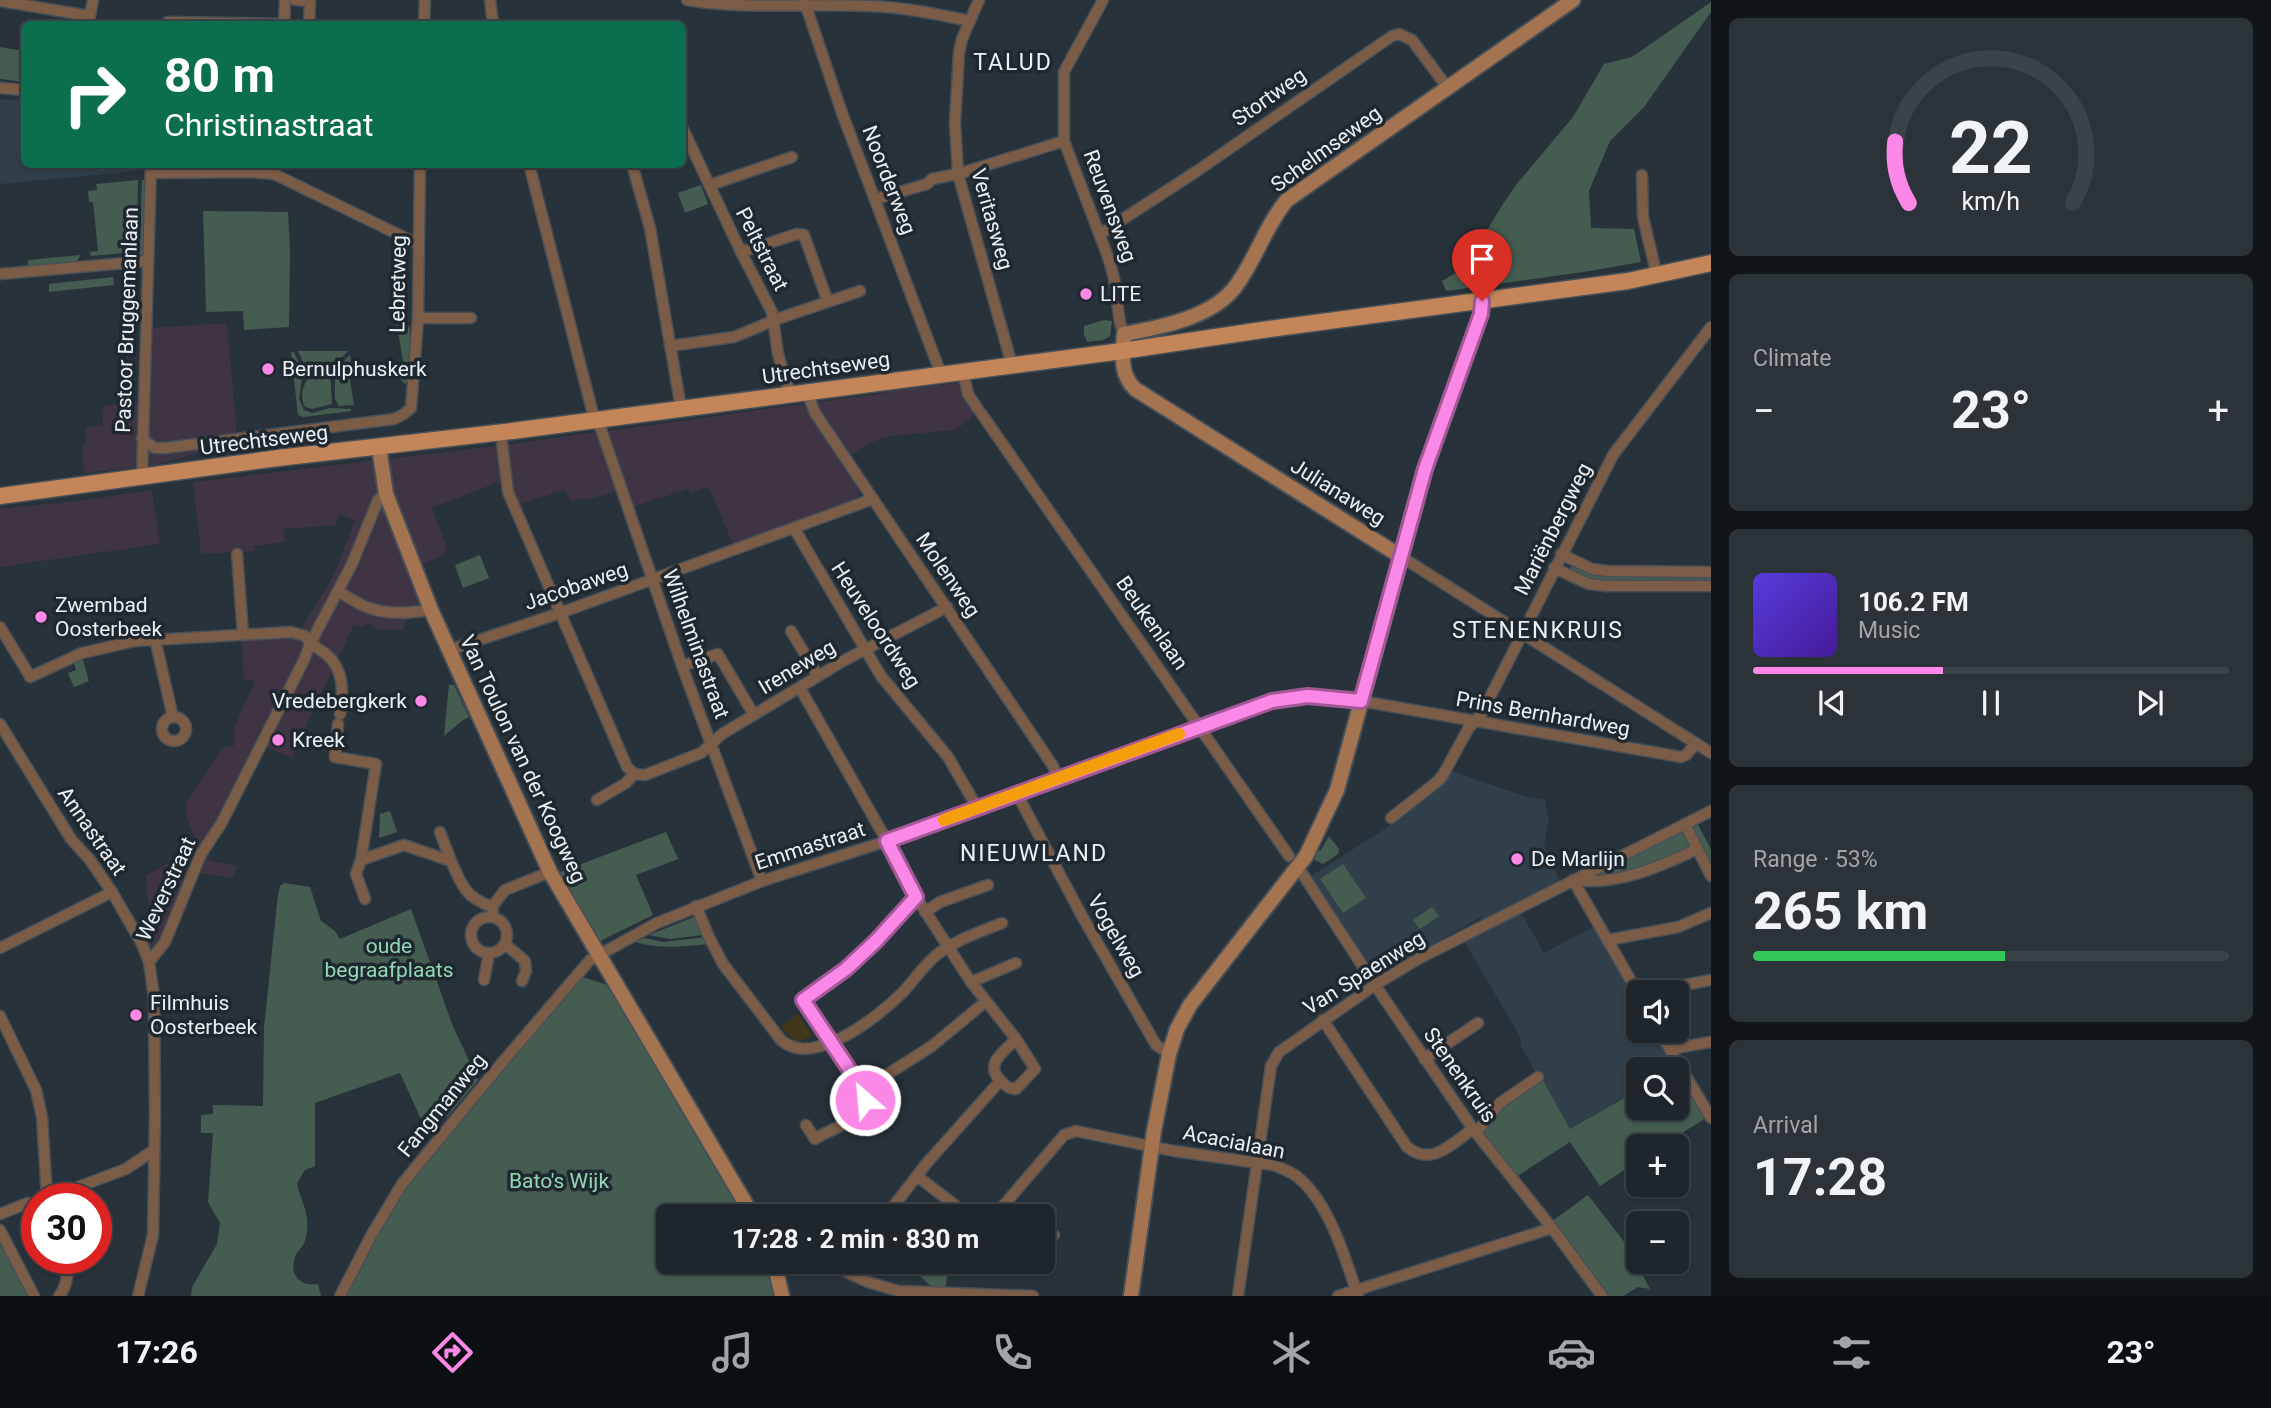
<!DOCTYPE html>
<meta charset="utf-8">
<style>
body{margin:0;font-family:Roboto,sans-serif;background:#2b3238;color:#f1f3f6;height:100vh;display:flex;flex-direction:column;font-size:26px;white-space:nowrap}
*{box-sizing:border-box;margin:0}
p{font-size:23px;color:#a1a5a9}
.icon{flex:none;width:38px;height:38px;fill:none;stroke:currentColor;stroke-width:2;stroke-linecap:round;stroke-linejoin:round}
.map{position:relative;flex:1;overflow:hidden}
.drawer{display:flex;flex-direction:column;gap:18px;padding:18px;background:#101518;width:560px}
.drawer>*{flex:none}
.banner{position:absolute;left:21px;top:21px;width:665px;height:147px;border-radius:10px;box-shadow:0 2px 5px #0004,0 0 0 2px #3c4348;background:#0b6e4f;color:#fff;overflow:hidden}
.controls{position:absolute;left:1626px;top:980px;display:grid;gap:14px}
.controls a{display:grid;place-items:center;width:63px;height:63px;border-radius:10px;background:#1e262c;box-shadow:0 2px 5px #0004,0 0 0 2px #3c4348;font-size:35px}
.speed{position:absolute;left:21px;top:1183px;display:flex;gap:14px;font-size:35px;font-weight:700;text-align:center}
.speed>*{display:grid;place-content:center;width:91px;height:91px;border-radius:50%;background:#1e262c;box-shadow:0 2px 5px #0004,0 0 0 2px #3c4348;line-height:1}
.speed .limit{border:10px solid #d22;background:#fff;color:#111}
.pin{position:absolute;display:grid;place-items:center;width:60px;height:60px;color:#fff;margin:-72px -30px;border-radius:50% 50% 50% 0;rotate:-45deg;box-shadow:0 0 7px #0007}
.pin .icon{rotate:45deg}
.me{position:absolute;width:77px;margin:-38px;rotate:333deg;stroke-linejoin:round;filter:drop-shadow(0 0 5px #0008)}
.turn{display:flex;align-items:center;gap:24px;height:147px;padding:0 28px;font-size:32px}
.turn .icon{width:91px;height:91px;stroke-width:2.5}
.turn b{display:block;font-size:49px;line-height:60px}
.big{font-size:52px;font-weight:700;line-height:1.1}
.drawer .widget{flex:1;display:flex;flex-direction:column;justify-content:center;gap:10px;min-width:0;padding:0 24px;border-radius:10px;background:#2b3238}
.drawer .dial{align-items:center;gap:0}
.dial svg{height:182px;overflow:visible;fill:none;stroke:#3c4348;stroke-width:7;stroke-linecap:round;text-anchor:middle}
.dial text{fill:#f1f3f6;stroke:none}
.song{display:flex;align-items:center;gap:21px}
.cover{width:84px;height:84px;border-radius:10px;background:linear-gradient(135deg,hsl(250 70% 55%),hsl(260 70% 35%))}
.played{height:7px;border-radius:4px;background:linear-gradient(90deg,#fb87e6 40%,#3c4348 40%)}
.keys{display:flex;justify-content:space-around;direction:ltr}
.heat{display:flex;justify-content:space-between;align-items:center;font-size:38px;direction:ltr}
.charge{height:10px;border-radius:5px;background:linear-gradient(90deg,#34c759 53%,#3c4348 0)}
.trip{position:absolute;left:656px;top:1204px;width:399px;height:70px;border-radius:10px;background:#1e262c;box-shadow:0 2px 5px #0004,0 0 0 2px #3c4348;font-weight:700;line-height:70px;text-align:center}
.tab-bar{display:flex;height:112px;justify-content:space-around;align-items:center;background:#0c0f12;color:#a1a5a9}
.tab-bar .icon{width:49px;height:49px}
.tab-bar .active{color:#fb87e6}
.tab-bar b{font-size:32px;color:#f1f3f6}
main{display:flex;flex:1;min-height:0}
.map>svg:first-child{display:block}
.commercial{fill:#3e3443}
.built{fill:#303f4a}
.green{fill:#455d51}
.sand{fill:#403818}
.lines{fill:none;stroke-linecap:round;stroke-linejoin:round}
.street-casing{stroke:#475058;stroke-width:13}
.secondary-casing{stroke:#475058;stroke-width:18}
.primary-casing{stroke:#475058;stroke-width:19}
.street{stroke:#7b5c47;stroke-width:10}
.secondary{stroke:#a47451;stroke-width:14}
.primary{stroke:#c48658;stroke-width:16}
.route-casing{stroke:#a35896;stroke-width:18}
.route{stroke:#fb87e6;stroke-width:12}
.slow{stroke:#f59e0b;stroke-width:12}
.poi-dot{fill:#fb87e6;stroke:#1f282f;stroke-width:2.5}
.labels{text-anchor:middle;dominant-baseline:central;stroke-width:7;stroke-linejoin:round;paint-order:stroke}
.street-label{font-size:21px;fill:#eaf0f5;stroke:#1f282f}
.poi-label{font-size:21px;fill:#eaf0f5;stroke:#1f282f;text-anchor:start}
.park-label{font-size:21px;fill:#92d8b6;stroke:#1f282f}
.neighbourhood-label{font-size:23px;letter-spacing:2px;fill:#eaf0f5;stroke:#1f282f}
</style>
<main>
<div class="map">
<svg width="1711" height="1296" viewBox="0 0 1711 1296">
<rect width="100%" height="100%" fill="#28323a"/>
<g class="commercial">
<polygon points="227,323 238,447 203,452 155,465 84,473 82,453 84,452 83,444 87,442 85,428 103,425 102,411 104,406 147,401 149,328"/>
<polygon points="959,383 964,396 976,413 961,426 954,430 891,436 869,443 849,456 817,406 818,402 880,394 891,390"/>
<polygon points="803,404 809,409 860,487 859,496 853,502 734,547 709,487 691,493 688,489 632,507 608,435 609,431"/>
<polygon points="597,432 599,433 618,491 587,500 584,498 571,502 565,490 519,504 512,489 505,445"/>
<polygon points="496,446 501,481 432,508 447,547 445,555 418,566 431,599 413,607 403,630 376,629 367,623 363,627 354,625 296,747 293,759 267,746 211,848 208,860 237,866 233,878 199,873 166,945 154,959 136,923 154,915 147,896 146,875 181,857 189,855 197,857 199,852 187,818 185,804 221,750 225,747 234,746 234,728 255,681 244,679 241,638 296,637 333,577 355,520 340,514 335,525 284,529 285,542 254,546 255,551 201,554 193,482"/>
<polygon points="152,490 160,544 0,567 0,509 85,500"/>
</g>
<g class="built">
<polygon points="0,99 24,100 24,164 147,164 148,170 0,184"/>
<polygon points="1449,770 1524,796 1545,800 1549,820 1544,845 1560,882 1509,906 1505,911 1483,922 1479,918 1384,972 1377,972 1373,970 1311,876 1385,829 1437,788"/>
<polygon points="1519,909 1544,953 1595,926 1638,1001 1638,1031 1655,1031 1678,1070 1638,1069 1638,1090 1569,1129 1521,1046 1520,1037 1462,937"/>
</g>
<g class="green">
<polygon points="1711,2 1711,12 1644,107 1610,141 1589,191 1591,228 1634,229 1641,262 1590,271 1446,291 1442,281 1464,268 1503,204 1516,185 1573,117 1604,64 1632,57"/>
<polygon points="0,47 24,51 24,82 0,79"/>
<polygon points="145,165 100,171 100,164"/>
<polygon points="138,180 136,252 91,256 90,252 98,251 93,202 89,202 88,191 97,190 96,184"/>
<polygon points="142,180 146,180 144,255 139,255"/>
<polygon points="701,185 708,204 685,213 678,193"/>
<polygon points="203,211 288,212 290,251 289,327 244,330 243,311 206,312"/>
<polygon points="81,255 76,262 28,266 28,260"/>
<polygon points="113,277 114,285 49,292 49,284"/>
<polygon points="1104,320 1112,321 1110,336 1103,340 1087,342 1084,334 1084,326"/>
<polygon points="394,325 408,325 410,329 409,369 402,369 402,379 408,380 405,384 401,380 399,366 403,361 398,331 394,329"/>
<polygon points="348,351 333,366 310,372 307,370 298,351"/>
<polygon points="291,352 294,352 303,372 299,399 304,410 312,413 330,408 351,409 351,411 303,417 298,415"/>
<polygon points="350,355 352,372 349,373 354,405 339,406 335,399 335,370"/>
<path d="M330,372l2,32 -20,5 -7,-2c-6,-11 -2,-22 5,-31z"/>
<polygon points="480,555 489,578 463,588 455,565"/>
<polygon points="1571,566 1594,573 1711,574 1711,583 1592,581 1571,572"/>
<polygon points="83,660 89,681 74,687 68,673 76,670 74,663"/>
<polygon points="449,685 454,685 469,717 463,720 444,736"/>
<polygon points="390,811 397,832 379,838 380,814"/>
<polygon points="1697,823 1711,849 1711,865 1691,826"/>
<polygon points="1683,830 1691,847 1645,869 1596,878 1594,875"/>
<polygon points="666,832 678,859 636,875 653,915 600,941 560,872"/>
<polygon points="1329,836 1339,849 1338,854 1323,864 1313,859 1318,851 1321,850"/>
<polygon points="1343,864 1366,898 1343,913 1320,879"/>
<path d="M284,883l26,4 11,34 14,10 5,8 71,-30 41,115 26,56 -30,36 -22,14 -26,-57 -85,30v63l-10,4 -8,13c2,13 10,25 10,38 1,5 0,17 -3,22 -2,5 -7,8 -9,14 -6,18 5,30 23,27l3,12h-130l1,-9 25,-43 3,-21 -12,-21 5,-69h-12v-18l12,-1v-9l50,1 1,-78 14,-134 2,-8z"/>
<polygon points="1432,907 1439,916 1420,929 1413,920"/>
<polygon points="694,917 697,918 704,933 702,935 670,939 649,935"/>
<path d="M707,937l3,7c-26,2 -49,6 -75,-2l10,-4 18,4z"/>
<polygon points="583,977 610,986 743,1216 668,1216 668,1262 768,1262 775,1296 344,1296 394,1202 442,1141"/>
<polygon points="1678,1070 1706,1118 1661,1146 1638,1146 1638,1161 1600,1186 1570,1142 1516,1177 1482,1133 1503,1106 1542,1079 1570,1129 1638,1090 1638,1108 1676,1108"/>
<polygon points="1588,1195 1628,1247 1650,1289 1638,1287 1623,1296 1607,1296 1551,1222"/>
<polygon points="0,1241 29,1296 0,1296"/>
<polygon points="925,1262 950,1262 945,1288 932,1287 916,1272"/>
</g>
<polygon class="sand" points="798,1014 812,1036 796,1043 781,1026"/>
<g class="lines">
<defs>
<g id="street">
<polyline points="295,0 310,1 309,24"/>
<polyline points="490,0 493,24"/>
<path d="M687,0c60,10 121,3 182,6 34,1 67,8 101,15"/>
<polyline points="804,0 842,113 941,374"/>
<polyline points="979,0 962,39 959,53 955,123 958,174 1012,365"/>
<polyline points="1103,0 1064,72 1064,141 1108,257 1114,278 1120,323 1124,334"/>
<polyline points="0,1 90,16 93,0"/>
<polyline points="167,24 168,22 278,24"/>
<polyline points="284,24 285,0"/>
<polyline points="424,24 425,0"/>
<polyline points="0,88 24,90"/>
<polyline points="682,127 741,252 772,312 778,354 790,394"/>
<polyline points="529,164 593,414 601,429 682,666 762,881"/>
<polyline points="632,164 650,228 681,408"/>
<polyline points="151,173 249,172 274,174 418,244"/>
<polyline points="1642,175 1643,217 1657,276"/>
<polyline points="710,185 792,157"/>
<polyline points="876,199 927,184 932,179 958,174 1064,141"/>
<polyline points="1100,234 1197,171 1392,36 1399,34 1412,40 1447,87"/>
<polyline points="741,252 797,234 804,235 828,302"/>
<polyline points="0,274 148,261"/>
<polyline points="418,318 471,318"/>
<polyline points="670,346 734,337 780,318 860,291"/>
<polyline points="963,371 968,394 978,409"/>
<polyline points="807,392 815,413 1053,766 1058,779"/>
<polyline points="981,413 1289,856"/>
<polyline points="142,439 155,448 165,448 394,419 404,414 411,408 418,318 420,164"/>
<polyline points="502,443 508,492 627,767 634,774"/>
<polyline points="142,477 151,164"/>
<polyline points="794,528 881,676 948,757 978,809"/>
<polyline points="237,554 243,634"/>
<polyline points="1561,554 1592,569 1607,571 1711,572"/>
<polyline points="1400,556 1711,753"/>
<polyline points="1554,568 1589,584 1607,586 1711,586"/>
<path d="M339,592c10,5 20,13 30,16 20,7 42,5 62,2"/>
<polyline points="0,627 28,673"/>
<polyline points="791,631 818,676"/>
<polyline points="155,639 173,717"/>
<polyline points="449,650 560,613 873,499"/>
<polyline points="682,666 718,654 754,715"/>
<path d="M30,677l52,-24 53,-12 156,-9 14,4c6,9 13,12 21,18 19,16 17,39 14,60"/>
<polyline points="800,688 887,841 916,897 971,982 1016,1039"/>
<circle cx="174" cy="729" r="12"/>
<polyline points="0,724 71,839 90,860 112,892 142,944 149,962 154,997 155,1115 153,1235 138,1296"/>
<polyline points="338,724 335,757 376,764 361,860 356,874 365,899"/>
<polyline points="1017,794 1082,916 1156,1045 1169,1054"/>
<polyline points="597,800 626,783 634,774 645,775 701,753 722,734 845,660 947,607"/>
<polyline points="1391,818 1438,781 1443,775 1468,729 1482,713 1613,455 1711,327"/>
<polyline points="1685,824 1711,876"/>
<polyline points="440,832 451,861"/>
<path d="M361,860l43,-15 47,16c12,26 13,35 41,46"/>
<polyline points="1298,867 1375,985 1473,1129 1552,1228 1602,1296"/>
<polyline points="1573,880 1638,993"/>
<path d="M1574,880c42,6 86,-13 123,-31"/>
<path d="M696,906l12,29 15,29 58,76c31,29 97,-23 121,-47 12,-12 22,-29 37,-40 19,-14 41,-21 63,-30"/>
<polyline points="493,910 492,907 505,890 550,872"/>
<polyline points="925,912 940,902 988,885"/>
<circle cx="489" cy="935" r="18"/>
<polyline points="1608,940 1678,927 1711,913"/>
<polyline points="505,944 525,961 526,971 522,981"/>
<polyline points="0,948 112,892"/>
<polyline points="149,962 165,942 201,854 221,824 304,660 310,644 352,564 378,500 386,494"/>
<polyline points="484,980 489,953"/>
<polyline points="971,982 1016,963"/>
<polyline points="1648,992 1711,980"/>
<polyline points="0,1016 36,1090 42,1117 47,1197 41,1199"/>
<path d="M1323,1020l84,127c25,20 44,-3 66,-18"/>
<polyline points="1659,1031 1711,1118"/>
<path d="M1016,1039l19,30 -19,20c-7,0 -10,-3 -15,-8 -18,-17 3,-29 15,-42z"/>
<polyline points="1670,1049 1711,1042"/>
<polyline points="1424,1059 1478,1023"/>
<polyline points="863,1090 932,1046 985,1002"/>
<path d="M806,1125l9,14c17,-11 38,-15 51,-32l-3,-17 -60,-90 43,-31 30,-28 40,-44"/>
<polyline points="1476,1133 1500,1103 1538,1077"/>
<polyline points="917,1176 969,1216"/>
<polyline points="68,1199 70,1190 126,1169 154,1150"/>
<polyline points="0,1214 28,1203 37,1209"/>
<polyline points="886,1216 926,1164 1000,1081"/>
<polyline points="993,1216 1003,1206"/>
<path d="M1014,1216l-11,-10 61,-71 12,-4 98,20 99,14c10,4 20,7 28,15 29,26 45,80 57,116"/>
<polyline points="0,1230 34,1296"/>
<polyline points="1043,1240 1054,1235"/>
<polyline points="825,1262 868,1282 898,1291 1033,1296"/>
<polyline points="845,1270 852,1262"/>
<path d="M59,1296c9,-10 9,-25 8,-38"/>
<path d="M340,1296l32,-62 30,-50 99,-120 89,-104 67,-37 105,-42 125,-40 385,-141c30,-5 58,-2 89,1l320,56 5,-2 10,-12"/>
<polyline points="1238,1296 1271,1066 1279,1052 1375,985 1418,959 1711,811"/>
<polyline points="1338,1296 1552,1228"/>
</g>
<g id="secondary">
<polyline points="379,447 386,494 431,610 550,872 753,1216"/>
<path d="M1400,556l-265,-167c-16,-16 -12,-34 -11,-55 38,-7 92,-17 114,-51 19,-27 28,-58 49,-83l286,-200"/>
<polyline points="774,1262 782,1296"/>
<polyline points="1131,1296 1154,1131 1169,1054 1177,1029 1190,1005 1306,856 1337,790 1425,469 1481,314 1482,301"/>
</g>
<polyline id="primary" points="0,496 278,458 512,431 1122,351 1269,329 1628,281 1711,263"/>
</defs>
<use href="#street" class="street-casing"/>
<use href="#secondary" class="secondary-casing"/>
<use href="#primary" class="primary-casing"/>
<use href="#street" class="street"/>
<use href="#secondary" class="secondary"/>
<use href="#primary" class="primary"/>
</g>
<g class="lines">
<defs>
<polyline id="route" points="865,1100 863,1090 803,1000 846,969 876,941 916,897 887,841 1272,701 1308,696 1361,701 1425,469 1481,314 1482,301"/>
</defs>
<use href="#route" class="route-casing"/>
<use href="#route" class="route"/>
<polyline class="slow" points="944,820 1179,734"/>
</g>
<g class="poi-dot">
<circle cx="1086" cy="294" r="7"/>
<circle cx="268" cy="369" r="7"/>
<circle cx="41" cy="617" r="7"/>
<circle cx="421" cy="701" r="7"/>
<circle cx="278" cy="740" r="7"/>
<circle cx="1517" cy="859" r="7"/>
<circle cx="136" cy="1015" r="7"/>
</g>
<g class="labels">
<g class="street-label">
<text transform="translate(1269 97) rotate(-35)">Stortweg</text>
<text transform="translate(1326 149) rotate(-36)">Schelmseweg</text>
<text transform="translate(889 180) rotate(69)">Noorderweg</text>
<text transform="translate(1110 206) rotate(70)">Reuvensweg</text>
<text transform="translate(992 219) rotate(74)">Veritasweg</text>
<text transform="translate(762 249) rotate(63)">Peltstraat</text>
<text transform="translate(398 284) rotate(-89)">Lebretweg</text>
<text transform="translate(127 320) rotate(-88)">Pastoor Bruggemanlaan</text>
<text transform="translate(826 368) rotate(-8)">Utrechtseweg</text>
<text transform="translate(264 440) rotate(-7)">Utrechtseweg</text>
<text transform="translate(1338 492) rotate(32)">Julianaweg</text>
<text transform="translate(1553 529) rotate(-63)">Mariënbergweg</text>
<text transform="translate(948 575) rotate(56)">Molenweg</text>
<text transform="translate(576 586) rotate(-19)">Jacobaweg</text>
<text transform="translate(1152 623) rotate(55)">Beukenlaan</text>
<text transform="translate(876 625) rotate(57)">Heuveloordweg</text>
<text transform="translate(696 644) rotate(70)">Wilhelminastraat</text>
<text transform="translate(797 667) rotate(-31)">Ireneweg</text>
<text transform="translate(1543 714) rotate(10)">Prins Bernhardweg</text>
<text transform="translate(523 759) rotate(65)">Van Toulon van der Koogweg</text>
<text transform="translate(92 831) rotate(55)">Annastraat</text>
<text transform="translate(810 846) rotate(-18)">Emmastraat</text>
<text transform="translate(166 889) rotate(-65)">Weverstraat</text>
<text transform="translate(1116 936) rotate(60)">Vogelweg</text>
<text transform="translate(1364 973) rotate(-32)">Van Spaenweg</text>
<text transform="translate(1460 1075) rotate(55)">Stenenkruis</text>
<text transform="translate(442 1105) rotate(-51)">Fangmanweg</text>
<text transform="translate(1234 1142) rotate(11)">Acacialaan</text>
</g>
<g class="poi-label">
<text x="1100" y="294">LITE</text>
<text x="282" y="369">Bernulphuskerk</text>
<text x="55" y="605">Zwembad<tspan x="55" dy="24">Oosterbeek</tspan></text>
<text x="407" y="701" text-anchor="end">Vredebergkerk</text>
<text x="292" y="740">Kreek</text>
<text x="1531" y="859">De Marlijn</text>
<text x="150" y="1003">Filmhuis<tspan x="150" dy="24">Oosterbeek</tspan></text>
</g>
<g class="park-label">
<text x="389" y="946">oude<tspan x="389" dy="24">begraafplaats</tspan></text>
<text x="559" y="1181">Bato's Wijk</text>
</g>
<g class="neighbourhood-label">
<text x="1013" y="62">TALUD</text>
<text x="1538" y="630">STENENKRUIS</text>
<text x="1034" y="853">NIEUWLAND</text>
</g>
</g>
</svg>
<div class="controls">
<a><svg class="icon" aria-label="sound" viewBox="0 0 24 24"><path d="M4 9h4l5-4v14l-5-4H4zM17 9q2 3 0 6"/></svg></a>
<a><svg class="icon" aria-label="search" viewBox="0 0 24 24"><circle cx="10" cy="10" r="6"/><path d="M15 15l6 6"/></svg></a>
<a>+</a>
<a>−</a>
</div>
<div class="speed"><div class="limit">30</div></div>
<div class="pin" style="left:1482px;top:301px;background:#d93025"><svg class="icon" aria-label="arrive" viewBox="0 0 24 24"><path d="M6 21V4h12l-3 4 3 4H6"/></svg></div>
<svg class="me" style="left:865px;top:1100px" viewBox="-20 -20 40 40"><circle r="17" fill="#fb87e6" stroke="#fff" stroke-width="3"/><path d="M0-11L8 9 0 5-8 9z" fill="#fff"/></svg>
<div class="trip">17:28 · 2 min · 830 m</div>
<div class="banner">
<div class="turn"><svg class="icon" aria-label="right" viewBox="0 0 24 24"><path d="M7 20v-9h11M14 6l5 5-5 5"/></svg><div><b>80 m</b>Christinastraat</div></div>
</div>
</div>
<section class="drawer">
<div class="widget dial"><svg viewBox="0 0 100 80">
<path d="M14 69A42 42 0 1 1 86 69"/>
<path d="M14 69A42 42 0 0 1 8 42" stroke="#fb87e6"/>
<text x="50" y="56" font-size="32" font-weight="700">22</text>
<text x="50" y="72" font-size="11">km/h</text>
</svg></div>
<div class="widget"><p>Climate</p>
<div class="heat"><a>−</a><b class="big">23°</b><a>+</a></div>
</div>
<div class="widget">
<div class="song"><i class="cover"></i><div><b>106.2 FM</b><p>Music</p></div></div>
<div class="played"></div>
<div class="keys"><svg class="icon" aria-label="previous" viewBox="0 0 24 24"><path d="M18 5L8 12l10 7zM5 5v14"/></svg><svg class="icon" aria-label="pause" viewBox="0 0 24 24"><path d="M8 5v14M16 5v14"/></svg><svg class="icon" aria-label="next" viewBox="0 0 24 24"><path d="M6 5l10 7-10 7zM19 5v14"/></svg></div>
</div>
<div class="widget"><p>Range · 53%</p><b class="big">265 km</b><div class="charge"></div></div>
<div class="widget"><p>Arrival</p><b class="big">17:28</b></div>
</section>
</main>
<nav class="tab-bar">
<b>17:26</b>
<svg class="icon active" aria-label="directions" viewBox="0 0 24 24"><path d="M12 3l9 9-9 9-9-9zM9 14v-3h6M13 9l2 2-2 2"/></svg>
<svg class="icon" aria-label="music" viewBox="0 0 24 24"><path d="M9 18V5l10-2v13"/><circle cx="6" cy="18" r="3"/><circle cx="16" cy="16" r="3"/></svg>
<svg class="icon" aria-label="phone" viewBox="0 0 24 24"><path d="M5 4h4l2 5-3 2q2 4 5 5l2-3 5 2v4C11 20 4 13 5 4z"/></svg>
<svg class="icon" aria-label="climate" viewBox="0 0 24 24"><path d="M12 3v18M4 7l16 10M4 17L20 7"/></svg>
<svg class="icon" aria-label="car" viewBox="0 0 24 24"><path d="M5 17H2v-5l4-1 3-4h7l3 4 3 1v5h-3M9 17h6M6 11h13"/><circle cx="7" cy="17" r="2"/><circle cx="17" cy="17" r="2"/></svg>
<svg class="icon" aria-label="filters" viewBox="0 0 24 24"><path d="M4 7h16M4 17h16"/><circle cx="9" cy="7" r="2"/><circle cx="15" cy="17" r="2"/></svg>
<b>23°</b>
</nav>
